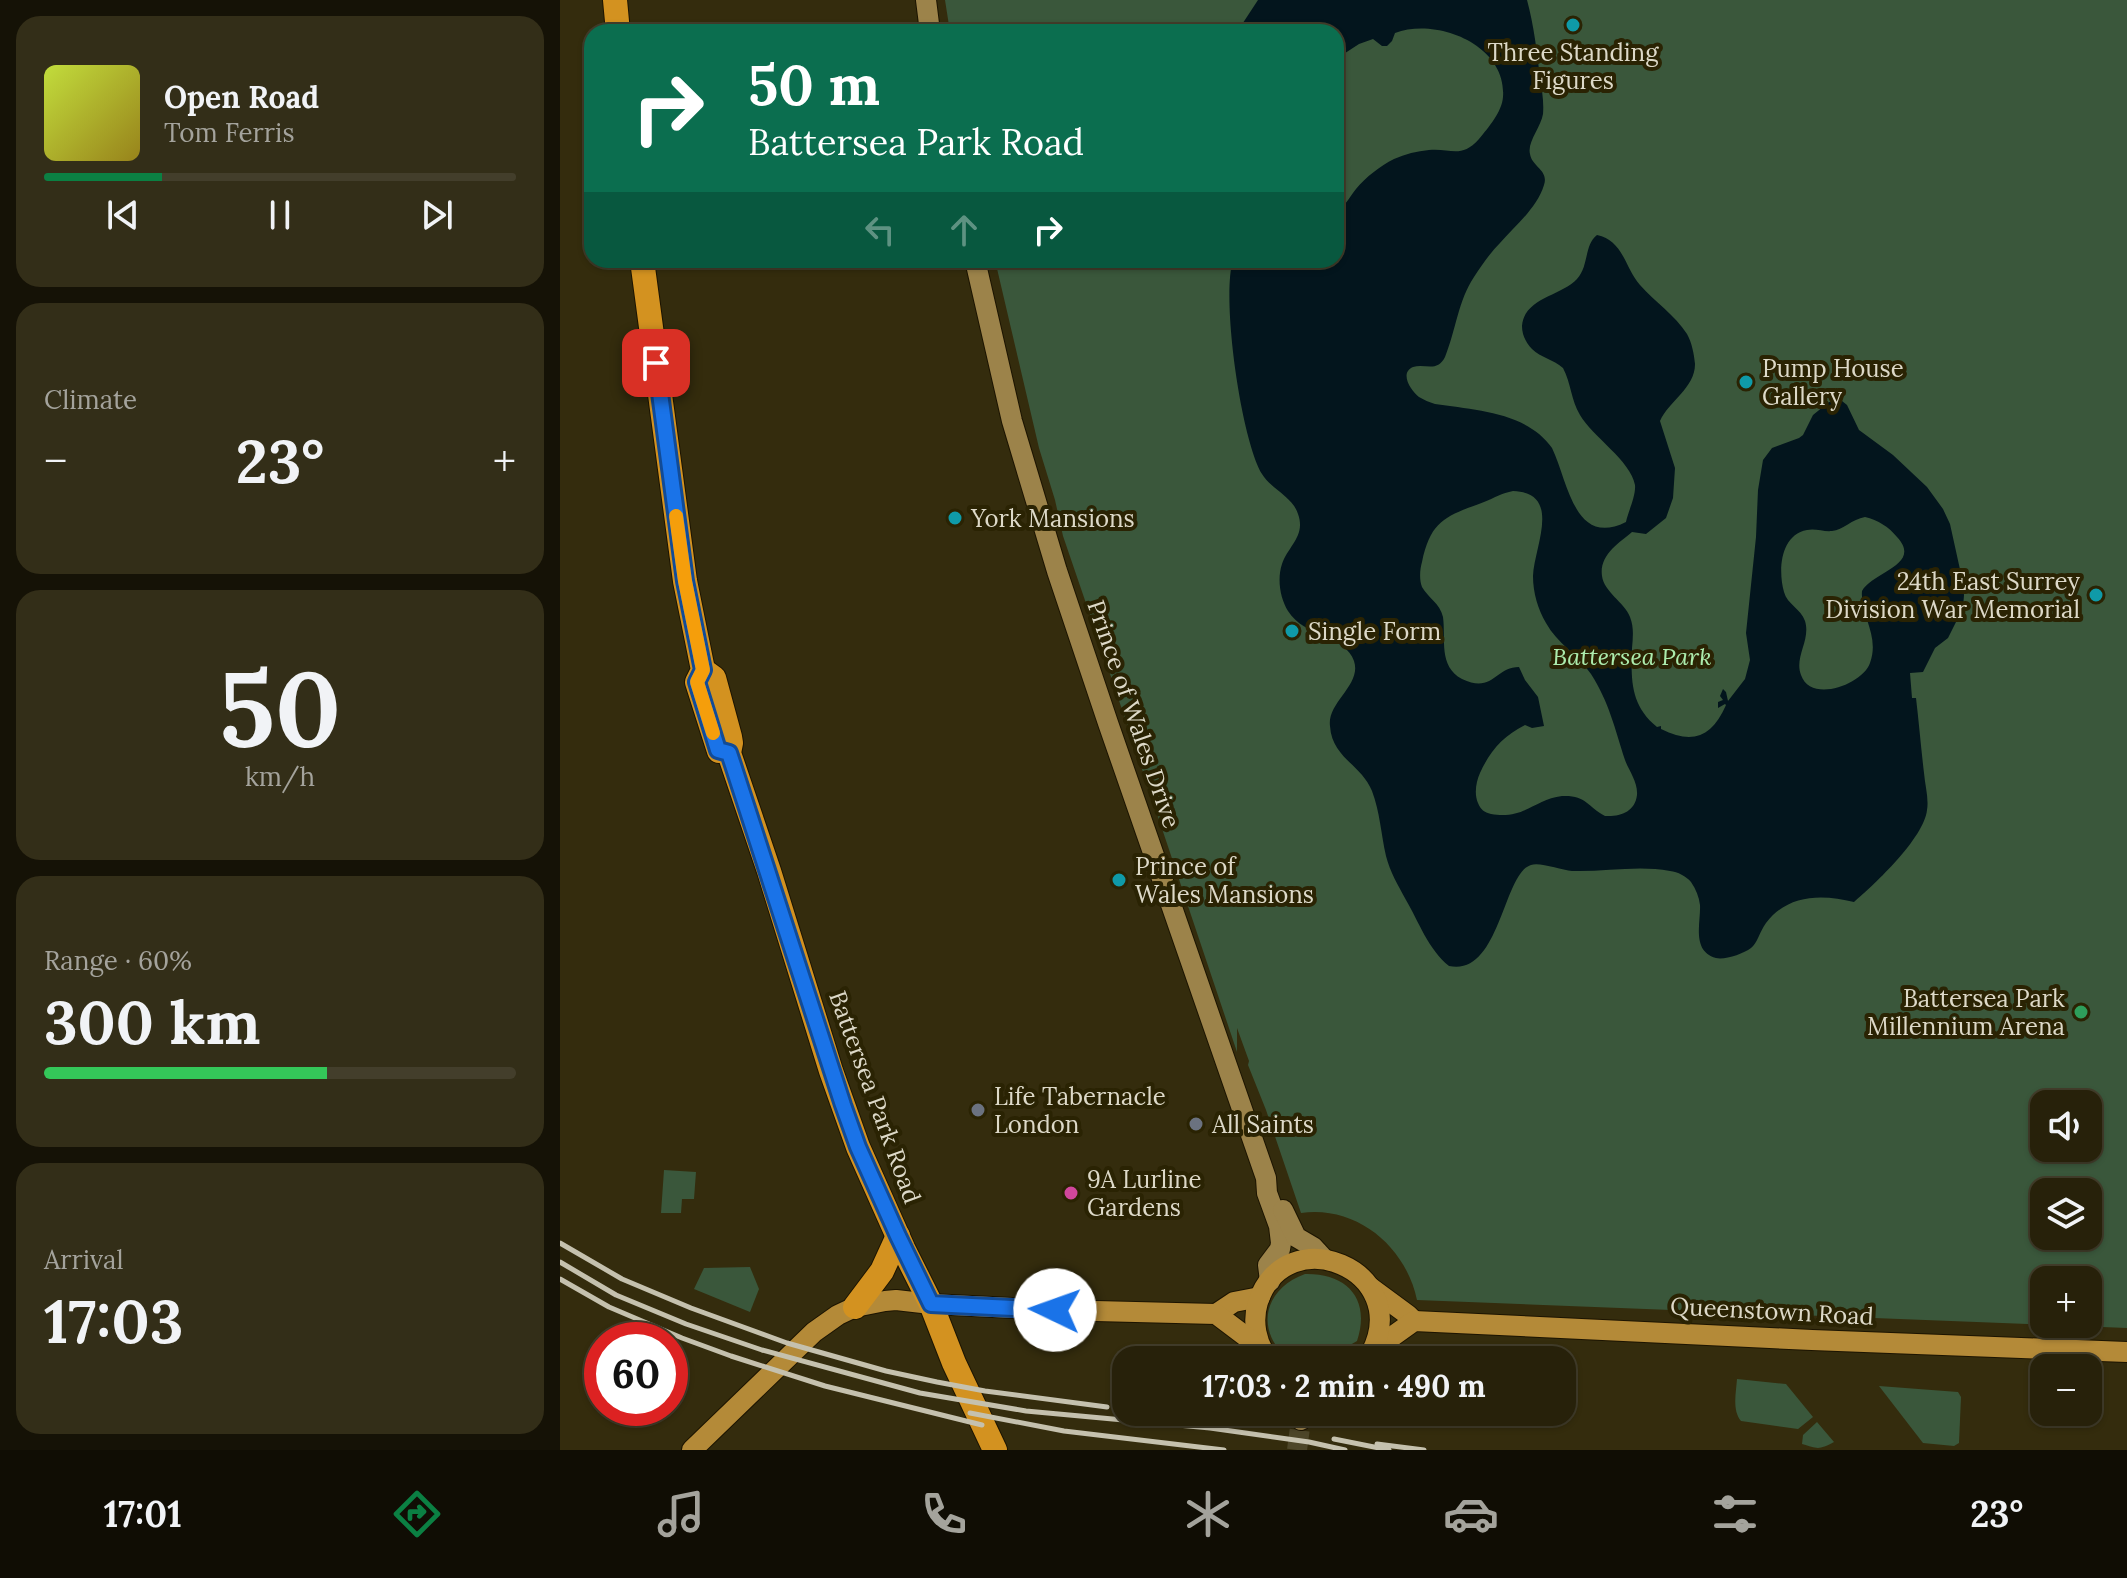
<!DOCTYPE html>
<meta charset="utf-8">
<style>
body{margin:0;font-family:Lora,serif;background:#332e18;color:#f1f3f6;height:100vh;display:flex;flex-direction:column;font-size:30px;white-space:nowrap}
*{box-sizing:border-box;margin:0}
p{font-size:26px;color:#a4a39c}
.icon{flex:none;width:44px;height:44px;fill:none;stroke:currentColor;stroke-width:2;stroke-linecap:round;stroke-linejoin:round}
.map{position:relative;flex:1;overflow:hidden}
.drawer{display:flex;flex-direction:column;gap:16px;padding:16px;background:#151206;width:560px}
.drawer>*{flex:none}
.guide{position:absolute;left:24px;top:24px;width:760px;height:244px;border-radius:24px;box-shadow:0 2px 6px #0004,0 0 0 2px #433e2b;background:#0b6e4f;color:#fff;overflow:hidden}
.tools{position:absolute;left:1470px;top:1090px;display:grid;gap:16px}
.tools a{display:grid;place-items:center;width:72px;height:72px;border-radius:16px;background:#27210a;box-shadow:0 2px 6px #0004,0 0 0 2px #433e2b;font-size:40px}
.speed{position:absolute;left:24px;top:1322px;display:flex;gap:16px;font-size:40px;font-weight:700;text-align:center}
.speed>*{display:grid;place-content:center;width:104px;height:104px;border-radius:50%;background:#27210a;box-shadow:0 2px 6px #0004,0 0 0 2px #433e2b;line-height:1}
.speed .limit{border:12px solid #d22;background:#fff;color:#111}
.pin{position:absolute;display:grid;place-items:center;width:68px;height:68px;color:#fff;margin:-34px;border-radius:16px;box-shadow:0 4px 12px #0006}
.me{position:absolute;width:88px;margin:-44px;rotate:273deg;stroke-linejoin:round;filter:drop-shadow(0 0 6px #0008)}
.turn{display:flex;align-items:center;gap:28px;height:168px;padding:0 32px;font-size:36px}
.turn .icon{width:104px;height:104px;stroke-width:2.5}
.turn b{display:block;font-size:56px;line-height:68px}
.lanes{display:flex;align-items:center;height:76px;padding:0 32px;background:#0003;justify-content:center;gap:40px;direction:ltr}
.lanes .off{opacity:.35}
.big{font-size:60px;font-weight:800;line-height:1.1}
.drawer .tile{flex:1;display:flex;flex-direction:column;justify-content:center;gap:12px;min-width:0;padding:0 28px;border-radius:24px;background:#332e18}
.drawer .dial{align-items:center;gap:0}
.dial b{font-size:104px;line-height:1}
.song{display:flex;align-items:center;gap:24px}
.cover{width:96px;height:96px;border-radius:12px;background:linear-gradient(135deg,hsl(70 70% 55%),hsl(50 70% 35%))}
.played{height:8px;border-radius:4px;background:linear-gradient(90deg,#0b8043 25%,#433e2b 25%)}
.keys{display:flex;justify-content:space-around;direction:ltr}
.heat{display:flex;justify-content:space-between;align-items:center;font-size:44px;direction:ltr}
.charge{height:12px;border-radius:6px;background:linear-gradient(90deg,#34c759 60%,#433e2b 0)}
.trip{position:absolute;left:552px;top:1346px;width:464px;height:80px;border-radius:24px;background:#27210a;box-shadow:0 2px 6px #0004,0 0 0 2px #433e2b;font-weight:800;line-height:80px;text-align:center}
.dock{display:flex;height:128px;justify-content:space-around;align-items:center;background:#100d04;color:#a4a39c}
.dock .icon{width:56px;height:56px}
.dock .on{color:#0b8043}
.dock b{font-size:36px;color:#f1f3f6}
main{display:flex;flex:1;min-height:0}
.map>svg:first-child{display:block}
.green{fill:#3a573b;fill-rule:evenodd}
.water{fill:#03151d;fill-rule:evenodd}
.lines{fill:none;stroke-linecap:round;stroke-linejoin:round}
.secondary-tunnel{stroke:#4d4629;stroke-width:20;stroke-dasharray:20 10;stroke-linecap:butt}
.secondary-casing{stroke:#1c1400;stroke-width:22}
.primary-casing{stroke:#1c1400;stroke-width:22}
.highway-casing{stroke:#1c1400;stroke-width:26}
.secondary{stroke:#9c834a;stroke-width:20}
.primary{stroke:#b48a38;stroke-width:20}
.highway{stroke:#d39220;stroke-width:24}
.rail{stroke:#c5c1ae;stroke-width:5}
.route-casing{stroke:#114b97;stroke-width:20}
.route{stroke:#1a73e8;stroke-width:14}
.slow{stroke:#f59e0b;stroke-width:14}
.culture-dot{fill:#0f9aa8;stroke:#2a2303;stroke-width:3}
.leisure-dot{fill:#2e9e5b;stroke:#2a2303;stroke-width:3}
.worship-dot{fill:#6b7280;stroke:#2a2303;stroke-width:3}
.hotel-dot{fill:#d1479c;stroke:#2a2303;stroke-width:3}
.labels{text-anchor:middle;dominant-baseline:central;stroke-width:8;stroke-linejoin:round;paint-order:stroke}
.poi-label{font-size:24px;fill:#ddd9c8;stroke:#2a2303;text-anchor:start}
.park-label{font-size:24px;font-style:italic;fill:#acecad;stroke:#2a2303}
.street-label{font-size:24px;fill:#ddd9c8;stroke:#2a2303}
</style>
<main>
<section class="drawer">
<div class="tile">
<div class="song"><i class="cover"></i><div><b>Open Road</b><p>Tom Ferris</p></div></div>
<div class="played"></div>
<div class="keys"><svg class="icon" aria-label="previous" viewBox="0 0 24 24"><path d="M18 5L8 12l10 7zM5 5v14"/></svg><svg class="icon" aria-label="pause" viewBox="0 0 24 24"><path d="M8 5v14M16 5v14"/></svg><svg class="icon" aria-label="next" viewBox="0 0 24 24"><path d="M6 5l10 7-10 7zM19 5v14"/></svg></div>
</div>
<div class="tile"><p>Climate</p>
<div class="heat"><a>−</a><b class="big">23°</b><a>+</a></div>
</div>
<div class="tile dial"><b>50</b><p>km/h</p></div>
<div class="tile"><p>Range · 60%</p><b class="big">300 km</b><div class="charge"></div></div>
<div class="tile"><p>Arrival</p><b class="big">17:03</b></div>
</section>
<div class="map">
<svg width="1567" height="1450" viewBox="0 0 1567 1450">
<rect width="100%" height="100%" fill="#342c0d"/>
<g class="green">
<path d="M385,0h1182v1328l-710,-28c-11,-53 -60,-95 -116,-87l-35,-103 -18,-45 1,-4 -12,-33v24l-138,-411 3,-1 -9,-25h-3l-27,-79 -8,-36 -16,-52 -44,-188h341v-228h-386zM1484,1104h44v44h-44zM1484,1192h44v44h-44zM1484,1280h44v44h-44z"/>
<polygon points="104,1170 136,1172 134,1199 122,1199 121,1213 101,1213"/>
<polygon points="190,1267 199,1289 190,1312 134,1289 144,1268"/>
<path d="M745,1274c42,-1 66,25 52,67l-12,7 -5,-4 -11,9 1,7h-40c-36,-28 -27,-71 15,-86z"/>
<path d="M1177,1379l49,5 27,33 -15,12 -57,-8c-9,-11 -5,-28 -4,-42z"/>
<polygon points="1319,1386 1398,1392 1401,1397 1399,1443 1394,1446 1363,1443"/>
<path d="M1257,1422l17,20c-15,8 -16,7 -32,2l1,-9z"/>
</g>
<path class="water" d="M698,0h269c7,26 10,52 13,78 2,12 4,24 3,36 -2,13 -16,28 -13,40 2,13 19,16 14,31 -7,23 -29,41 -44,58 -10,10 -18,22 -26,34 -16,24 -18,53 -29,80 -8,16 -20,6 -32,10 -14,6 -2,24 6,30 5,3 10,5 16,7 40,6 92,8 117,44 16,33 22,100 74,74 2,-10 10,-26 9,-37 -4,-24 -43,-49 -55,-70 -9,-15 -9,-32 -17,-47 -10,-9 -22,-10 -31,-19 -6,-6 -10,-14 -10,-23 2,-28 39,-30 55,-47 12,-13 7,-34 20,-44 26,5 28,33 43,50 15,17 35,30 47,49 5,9 7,20 8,30 0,24 -26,37 -35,57l15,47 -2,30 -7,20 -20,16 -14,-2c-13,11 -33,23 -30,44 2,16 22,26 28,41 4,10 3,20 2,31 -1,31 -2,57 25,79l4,-1v3c32,16 51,8 65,-24l-1,-1 -7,4v-6l5,-2 -3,-4 3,-7 3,3 2,9 17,-22 5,-19 -4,-27 10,-96 2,-47 5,-30 9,-12 27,-10 4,-3 10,-20 16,-13 13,-1 5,4 12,25 34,25 34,32 16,22 7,15 11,50 3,21 -1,13 -15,30 -13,10 -12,24 -13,1 2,25h4c3,25 5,50 8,75 1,12 5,26 3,37 -3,28 -52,74 -73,92 -32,-8 -66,-8 -88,21 -6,8 -9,21 -15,25 -8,6 -26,12 -35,10 -25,-7 -15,-36 -16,-53 -1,-8 -4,-16 -9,-23 -5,-6 -13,-10 -21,-11 -32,-6 -65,1 -98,0 -11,-1 -32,-9 -41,-6 -28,8 -31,112 -82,101 -21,-17 -30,-44 -43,-66 -8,-15 -16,-28 -20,-44 -5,-22 -6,-44 -14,-65 -11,-27 -40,-33 -42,-65 -3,-24 32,-41 24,-65 -8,-25 -50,-24 -66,-50 -8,-13 -11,-32 -6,-47 6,-18 24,-28 16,-50 -5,-17 -27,-25 -36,-40 -21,-35 -41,-176 -29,-214h12l8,5 11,-5h72v-48c9,-6 13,-14 20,-23 10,-12 24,-23 38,-30 11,-5 23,-8 35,-9 22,-2 32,9 50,-11 9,-11 23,-27 24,-42 4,-52 -66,-80 -108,-64l-3,8 -5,5h-5l-9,-7 -14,5 -23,15v-27h-99zM953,491c50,2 21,56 20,85 0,17 5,33 13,47 11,20 32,32 45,51 18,28 24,55 34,86 4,11 13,22 12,35 -2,17 -17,22 -32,21 -18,-10 -19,-21 -43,-20 -27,3 -38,24 -71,18 -7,-2 -10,-4 -13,-11 -4,-9 -2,-21 2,-30 10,-22 23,-37 45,-48l7,3 12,-2 -6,-29 -13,-17 -6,-13c-24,0 -26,27 -57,12 -24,-13 -16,-40 -19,-62 -3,-14 -15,-19 -21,-30 -3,-8 -2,-18 0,-25 9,-43 25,-46 62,-60 10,-4 18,-9 29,-11zM1305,517c13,3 24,10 32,20 26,28 -25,35 -35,54 -2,25 18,44 8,72 -7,21 -59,41 -69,12 -7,-18 10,-35 4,-54 -4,-12 -18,-17 -21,-29 -6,-21 -4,-57 23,-62 8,-2 17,2 25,1 11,-1 20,-12 33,-14z"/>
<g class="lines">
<polyline class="secondary-tunnel" points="737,1450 741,1420"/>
<defs>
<g id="secondary">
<polyline points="366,0 370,32"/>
<polyline points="415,260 452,421 497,571 548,723 706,1178 707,1193 719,1226 721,1243 720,1249 708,1265 710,1281"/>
<polyline points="723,1210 736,1237 753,1247 764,1259"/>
<polyline points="741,1420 746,1412"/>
</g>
<g id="primary">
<polyline points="810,1287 848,1315 854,1321"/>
<polyline points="656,1314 674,1302 700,1297"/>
<polyline points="812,1351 854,1321 1252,1340 1567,1352"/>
<path d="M709,1360c-13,-17 -17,-38 -11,-58 28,-84 156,-33 113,51"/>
<polyline points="132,1450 254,1332 278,1315 295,1307 325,1301 336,1300 371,1304 495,1310 656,1314 701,1348"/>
</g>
<g id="highway">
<polyline points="55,0 58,32"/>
<polyline points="82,260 125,581 143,670 137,682 159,751"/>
<polyline points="143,670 154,678 170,737 171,743 169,753 209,871 271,1071 298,1147 343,1248 371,1304 394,1363 435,1450"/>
<polyline points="295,1307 322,1271 338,1236"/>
</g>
</defs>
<use href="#secondary" class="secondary-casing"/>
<use href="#primary" class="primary-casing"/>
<use href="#highway" class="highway-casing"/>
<use href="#secondary" class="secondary"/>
<use href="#primary" class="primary"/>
<use href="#highway" class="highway"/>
<g class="rail">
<polyline points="0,1243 62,1279 131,1308 227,1343 326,1371 377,1382 425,1391 547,1407"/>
<polyline points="0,1262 56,1295 126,1324 202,1350 360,1393 466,1411 650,1428 749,1442 785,1450"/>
<polyline points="0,1279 49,1307 122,1338 171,1356 265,1386 422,1425"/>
<polyline points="410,1413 504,1431 664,1450"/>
<polyline points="774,1439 829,1450"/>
<polyline points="817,1444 864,1450"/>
</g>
</g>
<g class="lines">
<defs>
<polyline id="route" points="96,363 125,581 143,670 137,682 158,750 169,753 173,765 283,1105 298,1147 338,1236 371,1304 495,1310"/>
</defs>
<use href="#route" class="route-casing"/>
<use href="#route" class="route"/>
<polyline class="slow" points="116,516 125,581 143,670 137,682 153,733"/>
</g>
<g class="culture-dot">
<circle cx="1013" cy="25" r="8"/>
<circle cx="1186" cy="382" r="8"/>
<circle cx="395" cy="518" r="8"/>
<circle cx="1536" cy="595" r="8"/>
<circle cx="732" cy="631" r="8"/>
<circle cx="559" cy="880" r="8"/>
</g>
<circle class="leisure-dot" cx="1521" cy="1012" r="8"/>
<g class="worship-dot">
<circle cx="418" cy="1110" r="8"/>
<circle cx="636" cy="1124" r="8"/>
</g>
<circle class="hotel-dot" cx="511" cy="1193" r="8"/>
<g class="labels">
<g class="poi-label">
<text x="1013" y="52" text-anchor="middle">Three Standing<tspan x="1013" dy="28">Figures</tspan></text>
<text x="1202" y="368">Pump House<tspan x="1202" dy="28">Gallery</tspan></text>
<text x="411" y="518">York Mansions</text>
<text x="1520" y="581" text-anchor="end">24th East Surrey<tspan x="1520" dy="28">Division War Memorial</tspan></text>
<text x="748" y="631">Single Form</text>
<text x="575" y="866">Prince of<tspan x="575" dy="28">Wales Mansions</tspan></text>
<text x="1505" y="998" text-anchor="end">Battersea Park<tspan x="1505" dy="28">Millennium Arena</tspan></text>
<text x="434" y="1096">Life Tabernacle<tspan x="434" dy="28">London</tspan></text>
<text x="652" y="1124">All Saints</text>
<text x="527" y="1179">9A Lurline<tspan x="527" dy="28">Gardens</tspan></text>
</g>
<g class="park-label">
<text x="1072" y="656">Battersea Park</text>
</g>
<g class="street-label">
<text transform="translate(574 714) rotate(71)">Prince of Wales Drive</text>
<text transform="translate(315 1097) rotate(70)">Battersea Park Road</text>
<text transform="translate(1212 1311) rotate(3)">Queenstown Road</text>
</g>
</g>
</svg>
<div class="tools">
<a><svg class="icon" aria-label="sound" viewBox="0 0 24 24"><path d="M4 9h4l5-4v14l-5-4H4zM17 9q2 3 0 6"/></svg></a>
<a><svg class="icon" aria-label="layers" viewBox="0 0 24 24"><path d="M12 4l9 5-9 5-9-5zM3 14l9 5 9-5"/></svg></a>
<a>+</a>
<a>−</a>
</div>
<div class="speed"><div class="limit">60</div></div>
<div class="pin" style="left:96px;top:363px;background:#d93025"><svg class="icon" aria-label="arrive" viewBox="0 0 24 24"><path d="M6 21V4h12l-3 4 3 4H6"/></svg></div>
<svg class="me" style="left:495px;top:1310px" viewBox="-20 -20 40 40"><circle r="19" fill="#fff"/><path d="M0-13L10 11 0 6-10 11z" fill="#1a73e8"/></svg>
<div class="trip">17:03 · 2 min · 490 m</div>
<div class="guide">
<div class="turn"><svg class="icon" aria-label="right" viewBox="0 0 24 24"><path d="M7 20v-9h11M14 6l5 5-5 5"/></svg><div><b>50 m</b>Battersea Park Road</div></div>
<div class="lanes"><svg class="icon off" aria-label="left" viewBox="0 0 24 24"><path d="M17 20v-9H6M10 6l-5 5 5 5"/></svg><svg class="icon off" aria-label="ahead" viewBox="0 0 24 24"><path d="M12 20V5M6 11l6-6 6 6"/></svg><svg class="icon" aria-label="right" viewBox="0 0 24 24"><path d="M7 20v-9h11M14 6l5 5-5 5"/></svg></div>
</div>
</div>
</main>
<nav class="dock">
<b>17:01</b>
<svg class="icon on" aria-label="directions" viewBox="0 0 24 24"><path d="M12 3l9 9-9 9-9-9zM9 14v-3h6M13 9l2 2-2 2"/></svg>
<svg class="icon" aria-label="music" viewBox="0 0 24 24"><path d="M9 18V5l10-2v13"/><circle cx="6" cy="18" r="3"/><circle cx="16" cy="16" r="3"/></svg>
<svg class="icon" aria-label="phone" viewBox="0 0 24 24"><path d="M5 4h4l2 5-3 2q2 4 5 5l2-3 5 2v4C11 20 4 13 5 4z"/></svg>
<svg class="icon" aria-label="climate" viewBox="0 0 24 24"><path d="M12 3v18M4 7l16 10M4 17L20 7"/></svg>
<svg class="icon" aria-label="car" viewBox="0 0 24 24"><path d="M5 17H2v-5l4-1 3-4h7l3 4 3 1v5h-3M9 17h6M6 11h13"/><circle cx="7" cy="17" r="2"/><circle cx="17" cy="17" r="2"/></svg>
<svg class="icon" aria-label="filters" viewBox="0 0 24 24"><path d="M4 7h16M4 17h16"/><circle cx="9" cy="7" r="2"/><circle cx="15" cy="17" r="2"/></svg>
<b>23°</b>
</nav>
